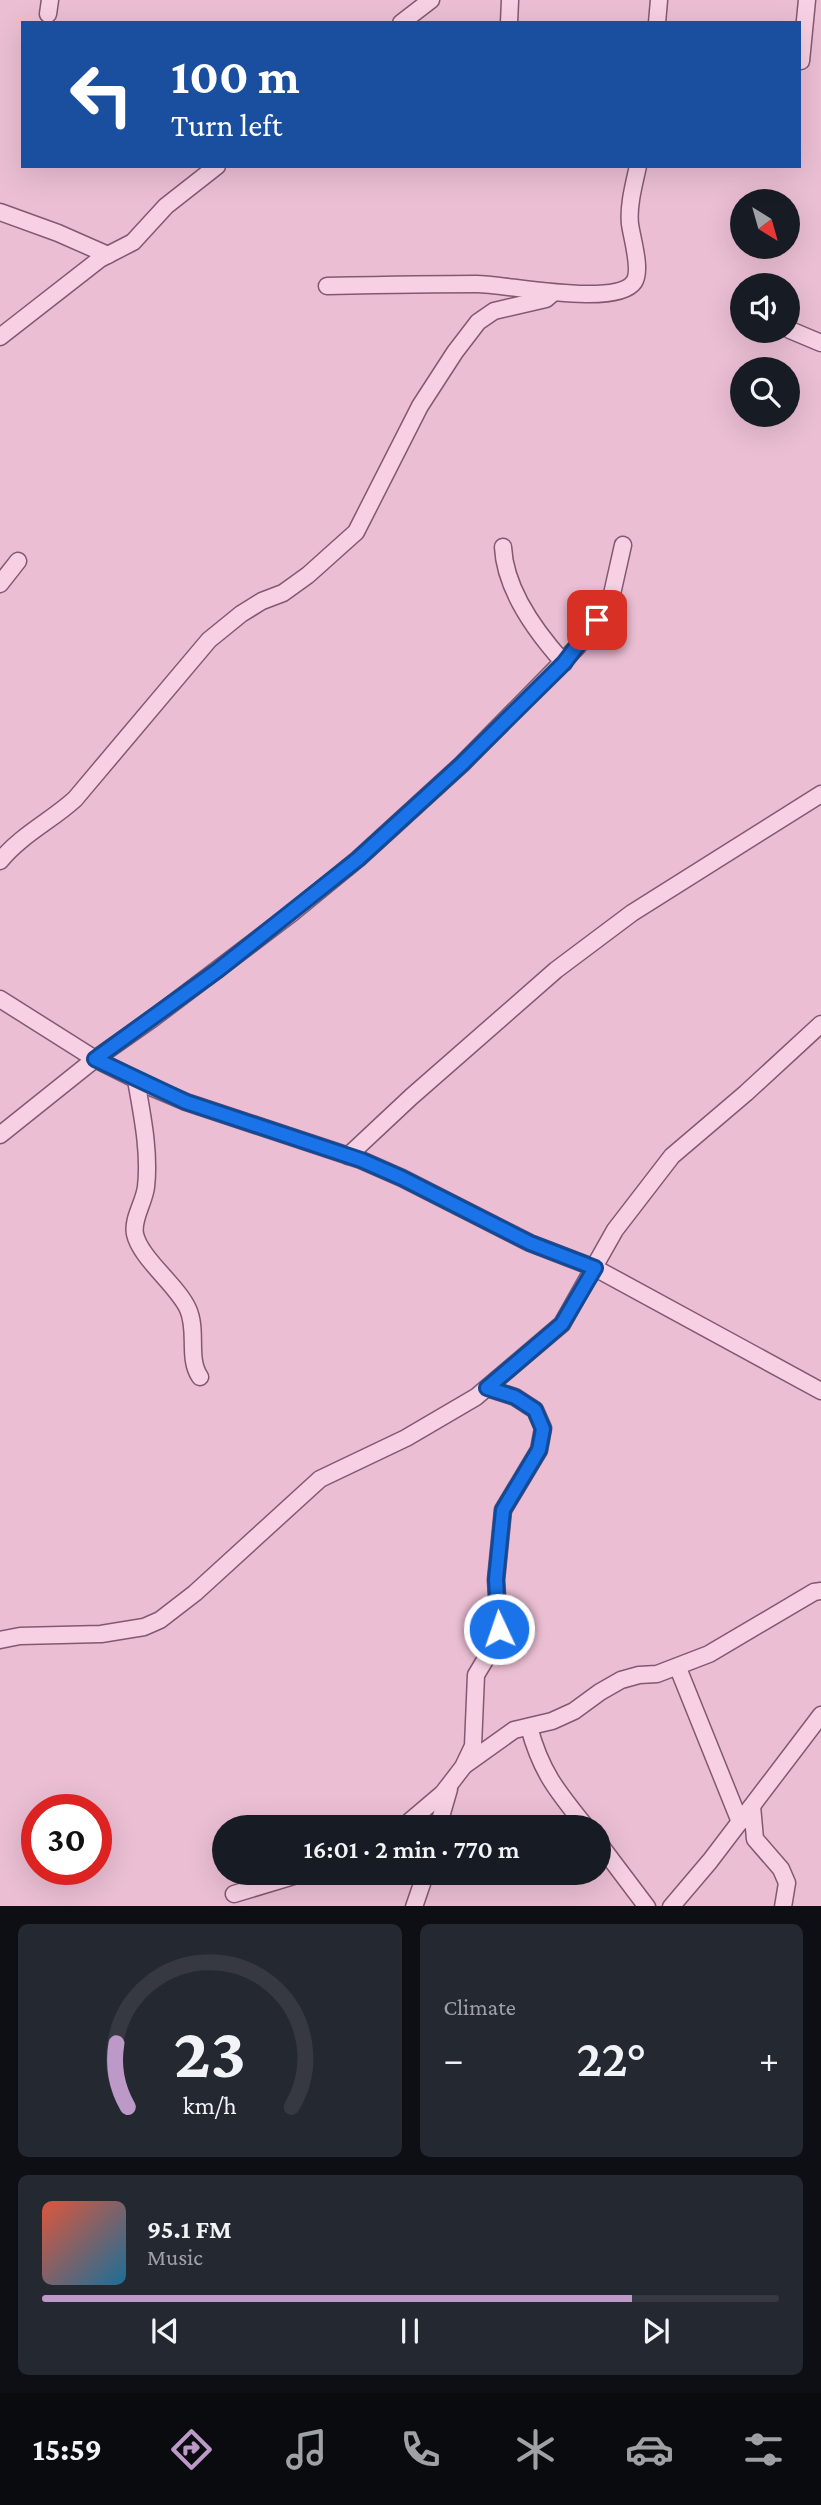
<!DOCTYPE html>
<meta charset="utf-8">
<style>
body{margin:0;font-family:"Crimson Pro",serif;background:#242831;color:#f1f3f6;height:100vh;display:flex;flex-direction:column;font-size:26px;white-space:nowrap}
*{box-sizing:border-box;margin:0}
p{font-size:23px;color:#9ea1a6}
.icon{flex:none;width:38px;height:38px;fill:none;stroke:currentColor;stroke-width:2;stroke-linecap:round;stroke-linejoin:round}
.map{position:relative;height:1906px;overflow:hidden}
.sheet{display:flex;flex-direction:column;gap:18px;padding:18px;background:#0d0f14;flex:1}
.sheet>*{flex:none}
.banner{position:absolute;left:21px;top:21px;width:780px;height:147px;border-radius:0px;box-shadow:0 7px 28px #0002;background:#1a4fa0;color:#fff;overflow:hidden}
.needle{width:46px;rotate:143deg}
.buttons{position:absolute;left:730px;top:189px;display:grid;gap:14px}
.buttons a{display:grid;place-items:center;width:70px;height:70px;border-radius:50%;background:#171b24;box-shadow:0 7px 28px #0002;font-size:35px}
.speed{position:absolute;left:21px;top:1794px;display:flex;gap:14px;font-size:35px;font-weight:700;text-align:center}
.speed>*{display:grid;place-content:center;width:91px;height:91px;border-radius:50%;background:#171b24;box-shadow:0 7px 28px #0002;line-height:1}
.speed .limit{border:10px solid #d22;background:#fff;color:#111}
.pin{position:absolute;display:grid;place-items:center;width:60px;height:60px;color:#fff;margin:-30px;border-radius:14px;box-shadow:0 4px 10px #0006}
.me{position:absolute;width:77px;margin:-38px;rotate:357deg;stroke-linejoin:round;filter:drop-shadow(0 0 5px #0008)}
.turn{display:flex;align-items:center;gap:24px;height:147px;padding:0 35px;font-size:32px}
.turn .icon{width:91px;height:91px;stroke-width:2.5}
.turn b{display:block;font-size:49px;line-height:60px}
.big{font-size:52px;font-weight:600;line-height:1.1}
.sheet .tile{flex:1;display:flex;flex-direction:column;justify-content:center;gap:10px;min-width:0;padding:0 24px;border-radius:10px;background:#242831}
.sheet .dial{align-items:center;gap:0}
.dial svg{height:182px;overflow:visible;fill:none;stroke:#363941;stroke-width:7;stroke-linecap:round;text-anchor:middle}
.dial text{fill:#f1f3f6;stroke:none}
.song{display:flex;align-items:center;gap:21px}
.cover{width:84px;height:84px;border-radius:10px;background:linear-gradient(135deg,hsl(10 70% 55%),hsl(200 70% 35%))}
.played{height:7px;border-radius:4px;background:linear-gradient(90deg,#bd99c8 80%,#363941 80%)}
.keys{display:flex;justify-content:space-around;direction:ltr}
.heat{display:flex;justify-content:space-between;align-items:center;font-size:38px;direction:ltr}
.sheet .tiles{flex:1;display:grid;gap:18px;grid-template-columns:1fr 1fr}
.tile:last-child{grid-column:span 2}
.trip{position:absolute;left:212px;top:1815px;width:399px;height:70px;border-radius:35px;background:#171b24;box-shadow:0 7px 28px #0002;font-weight:600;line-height:70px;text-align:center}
.dock{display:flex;height:112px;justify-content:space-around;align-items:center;background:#090b0e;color:#9ea1a6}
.dock .icon{width:49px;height:49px}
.dock .current{color:#bd99c8}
.dock b{font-size:32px;color:#f1f3f6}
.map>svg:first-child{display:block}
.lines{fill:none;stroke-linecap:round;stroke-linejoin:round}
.street-casing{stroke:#835873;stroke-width:19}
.street{stroke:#f7d0e3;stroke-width:16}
.route-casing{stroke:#114b97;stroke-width:18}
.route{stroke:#1a73e8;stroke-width:12}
</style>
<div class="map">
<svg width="821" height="1907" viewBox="0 0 821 1907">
<rect width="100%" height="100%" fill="#ebbed3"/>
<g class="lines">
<defs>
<g id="street">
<polyline points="48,14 50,0"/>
<polyline points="401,23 431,0"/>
<polyline points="509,23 510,0"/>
<polyline points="657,23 659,0"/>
<polyline points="801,61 807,0"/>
<polyline points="0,212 58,233 108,255"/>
<path d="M327,286c50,-1 100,-2 150,-2 29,0 139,24 157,-2 8,-12 -2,-43 -4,-58 -2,-18 4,-40 8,-58"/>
<polyline points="790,330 821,343"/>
<polyline points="0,337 100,259 133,242 166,206 217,166"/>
<path d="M503,547c2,43 33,85 61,116"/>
<polyline points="0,584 18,561"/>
<path d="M0,861c21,-26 51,-40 75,-62l134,-159 32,-26 21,-13 21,-8 25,-18 48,-43 64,-126 35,-54 23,-30 16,-11 52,-12 7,-6"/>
<polyline points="0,999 95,1059 153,1088 186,1102 361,1160 402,1178 530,1243 595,1268 821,1391"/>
<path d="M136,1080c6,34 14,72 10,107 -2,16 -14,32 -11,47 5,24 43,52 53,75 10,22 -1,49 12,68"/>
<polyline points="0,1135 95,1059 152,1019 292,913 358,859 462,764 578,646 597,620 612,594 623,545"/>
<polyline points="348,1156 411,1097 556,970 632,913 821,794"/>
<polyline points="0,1640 20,1636 101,1634 144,1627 160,1620 195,1593 320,1479 406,1438 476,1397 562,1324 615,1230 672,1156 746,1093 821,1024"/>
<polyline points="678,1668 740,1822"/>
<path d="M529,1727c12,45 28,64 57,100"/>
<polyline points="465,1765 514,1730 552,1721 574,1711 600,1692 621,1680 639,1675 657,1674 709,1654 814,1592 821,1591"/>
<polyline points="752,1806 755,1839 781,1869 787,1883 783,1907"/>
<polyline points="403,1827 443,1793 463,1767 473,1746 476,1675 491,1650 499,1629 496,1580 503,1510 539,1450 543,1428 535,1410 515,1397 487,1388"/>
<polyline points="438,1827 449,1789"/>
<polyline points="598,1842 647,1907"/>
<polyline points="234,1894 307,1872"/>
<polyline points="414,1907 426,1872"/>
<polyline points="671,1907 710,1861 821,1715"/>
</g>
</defs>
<use href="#street" class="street-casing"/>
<use href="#street" class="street"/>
</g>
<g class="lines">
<defs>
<polyline id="route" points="499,1629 496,1580 503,1510 539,1450 543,1429 535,1410 515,1397 487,1388 562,1324 595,1268 530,1243 402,1178 361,1160 186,1102 95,1059 218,970 358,859 462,764 564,663 597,620"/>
</defs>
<use href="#route" class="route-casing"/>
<use href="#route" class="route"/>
</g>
</svg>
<div class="buttons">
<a><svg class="needle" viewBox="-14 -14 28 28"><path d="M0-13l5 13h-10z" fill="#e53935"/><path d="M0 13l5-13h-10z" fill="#9ea1a6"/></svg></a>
<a><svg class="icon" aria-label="sound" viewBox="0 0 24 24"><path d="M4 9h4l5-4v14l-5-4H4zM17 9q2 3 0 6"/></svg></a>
<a><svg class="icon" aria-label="search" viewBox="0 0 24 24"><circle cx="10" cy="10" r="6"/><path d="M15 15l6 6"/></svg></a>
</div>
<div class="speed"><div class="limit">30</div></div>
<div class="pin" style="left:597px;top:620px;background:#d93025"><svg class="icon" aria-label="arrive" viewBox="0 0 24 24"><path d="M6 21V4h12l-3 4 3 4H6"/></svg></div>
<svg class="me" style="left:499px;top:1629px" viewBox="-20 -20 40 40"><circle r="17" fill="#1a73e8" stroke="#fff" stroke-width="3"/><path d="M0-11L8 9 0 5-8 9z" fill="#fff"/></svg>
<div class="trip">16:01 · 2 min · 770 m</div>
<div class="banner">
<div class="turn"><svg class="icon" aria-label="left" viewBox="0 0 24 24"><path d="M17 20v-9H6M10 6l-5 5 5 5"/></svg><div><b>100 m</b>Turn left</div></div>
</div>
</div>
<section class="sheet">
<div class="tiles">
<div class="tile dial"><svg viewBox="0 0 100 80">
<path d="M14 69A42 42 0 1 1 86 69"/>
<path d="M14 69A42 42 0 0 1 9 41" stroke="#bd99c8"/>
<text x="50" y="56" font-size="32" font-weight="700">23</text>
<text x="50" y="72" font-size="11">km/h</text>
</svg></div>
<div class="tile"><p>Climate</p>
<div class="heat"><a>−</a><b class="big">22°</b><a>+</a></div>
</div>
<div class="tile">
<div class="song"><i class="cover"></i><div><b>95.1 FM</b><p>Music</p></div></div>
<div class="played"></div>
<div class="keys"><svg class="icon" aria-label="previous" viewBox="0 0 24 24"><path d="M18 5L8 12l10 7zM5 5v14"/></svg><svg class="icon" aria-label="pause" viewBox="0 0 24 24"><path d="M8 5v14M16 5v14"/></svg><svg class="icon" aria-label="next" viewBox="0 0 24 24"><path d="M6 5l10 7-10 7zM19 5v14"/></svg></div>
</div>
</div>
</section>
<nav class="dock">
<b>15:59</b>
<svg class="icon current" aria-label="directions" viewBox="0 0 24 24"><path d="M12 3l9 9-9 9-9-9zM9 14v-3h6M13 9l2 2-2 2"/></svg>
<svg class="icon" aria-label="music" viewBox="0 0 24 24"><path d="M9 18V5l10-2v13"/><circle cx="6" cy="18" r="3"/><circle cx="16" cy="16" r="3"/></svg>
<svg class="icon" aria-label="phone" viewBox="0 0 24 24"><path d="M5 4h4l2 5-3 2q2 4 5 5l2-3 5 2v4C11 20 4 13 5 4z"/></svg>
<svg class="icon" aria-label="climate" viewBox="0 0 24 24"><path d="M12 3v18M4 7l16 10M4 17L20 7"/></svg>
<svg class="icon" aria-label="car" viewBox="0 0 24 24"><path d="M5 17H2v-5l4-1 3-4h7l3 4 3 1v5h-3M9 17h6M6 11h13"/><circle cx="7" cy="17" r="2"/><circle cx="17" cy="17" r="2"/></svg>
<svg class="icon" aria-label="filters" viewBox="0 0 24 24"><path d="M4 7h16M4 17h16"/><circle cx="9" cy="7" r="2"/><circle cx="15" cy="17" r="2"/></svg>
</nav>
